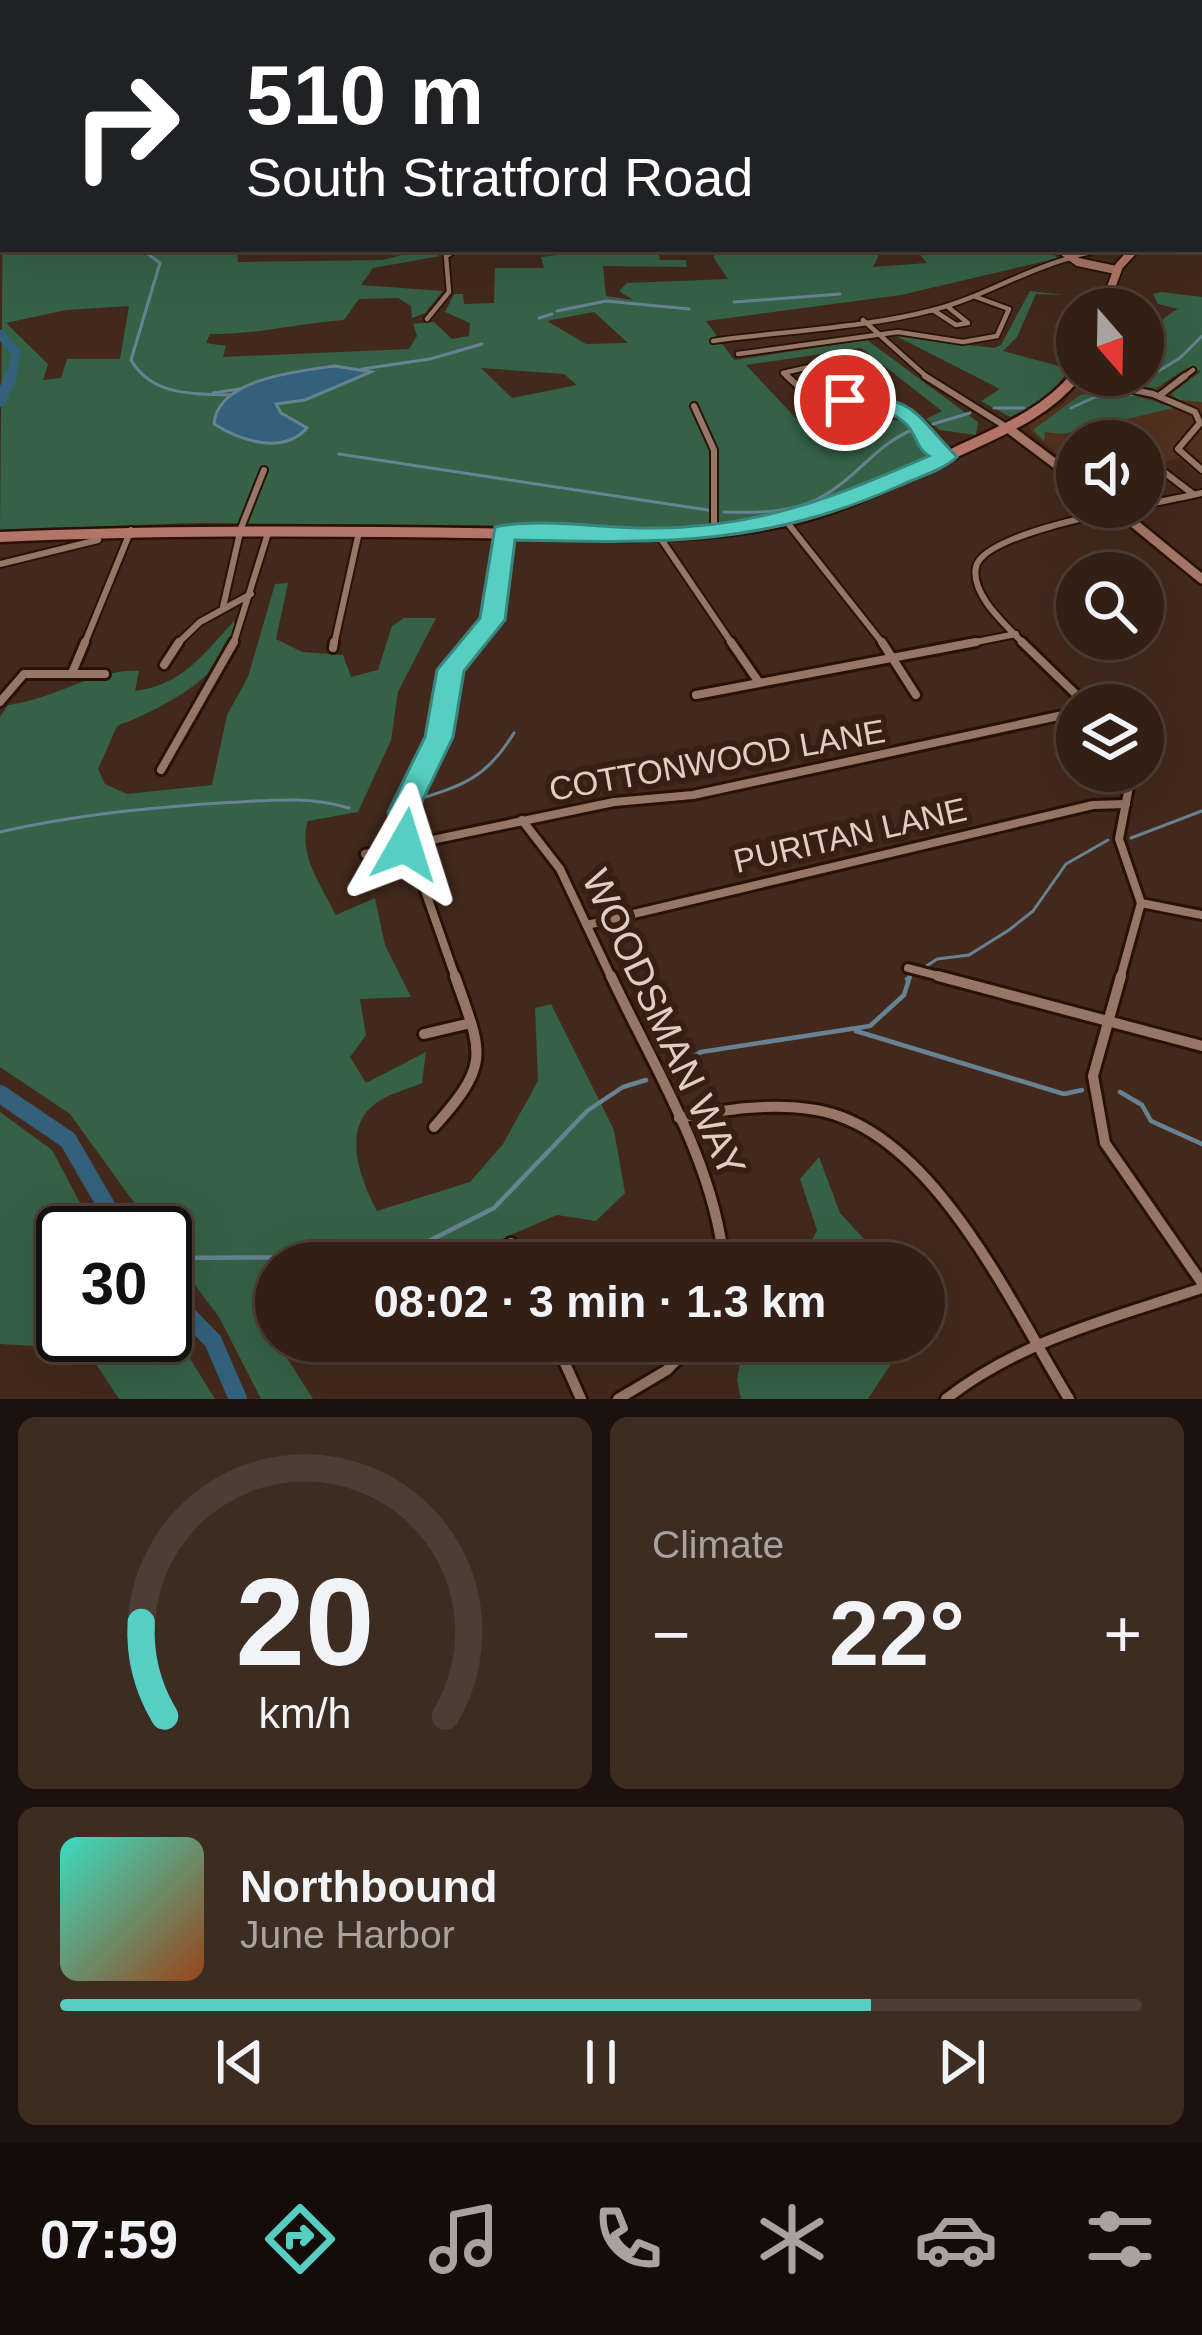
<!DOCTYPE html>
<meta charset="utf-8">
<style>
body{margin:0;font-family:Helvetica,sans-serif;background:#3d2c22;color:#f1f3f6;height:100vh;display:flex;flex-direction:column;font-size:45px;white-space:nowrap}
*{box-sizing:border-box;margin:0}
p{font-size:39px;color:#a8a2a0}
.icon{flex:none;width:66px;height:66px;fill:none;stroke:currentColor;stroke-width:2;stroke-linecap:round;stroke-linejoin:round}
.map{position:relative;height:1399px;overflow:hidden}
.panel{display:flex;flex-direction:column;gap:18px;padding:18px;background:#1c110c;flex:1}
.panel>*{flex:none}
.top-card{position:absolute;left:0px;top:0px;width:1203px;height:252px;box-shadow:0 12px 48px #0002,0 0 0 3px #4d3d34;background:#202124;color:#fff;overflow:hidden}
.needle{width:78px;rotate:160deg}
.tools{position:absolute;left:1056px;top:288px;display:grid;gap:24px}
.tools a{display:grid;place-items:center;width:108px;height:108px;border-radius:50%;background:#321f15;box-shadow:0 12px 48px #0002,0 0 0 3px #4d3d34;font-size:60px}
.speed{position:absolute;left:36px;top:1206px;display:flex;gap:24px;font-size:60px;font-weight:700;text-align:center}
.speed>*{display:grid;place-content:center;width:156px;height:156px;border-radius:50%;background:#321f15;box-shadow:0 12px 48px #0002,0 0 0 3px #4d3d34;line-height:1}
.speed .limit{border:6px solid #111;border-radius:18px;background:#fff;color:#111}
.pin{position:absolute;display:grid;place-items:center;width:102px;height:102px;color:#fff;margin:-51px;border:6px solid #fff;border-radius:50%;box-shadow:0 3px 12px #0007}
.me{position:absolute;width:132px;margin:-66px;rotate:6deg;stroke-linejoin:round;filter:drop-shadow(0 0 9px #0008)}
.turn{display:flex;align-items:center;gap:42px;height:252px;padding:0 48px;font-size:54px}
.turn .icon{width:156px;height:156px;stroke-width:2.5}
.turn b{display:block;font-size:84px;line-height:102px}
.big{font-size:90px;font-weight:800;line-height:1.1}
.panel .widget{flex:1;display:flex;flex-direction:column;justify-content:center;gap:18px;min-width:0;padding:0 42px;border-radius:18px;background:#3d2c22}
.panel .dial{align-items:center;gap:0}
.dial svg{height:312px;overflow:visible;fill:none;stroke:#4d3d34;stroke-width:7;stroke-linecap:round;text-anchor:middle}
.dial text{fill:#f1f3f6;stroke:none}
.song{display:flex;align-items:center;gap:36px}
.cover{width:144px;height:144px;border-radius:18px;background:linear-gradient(135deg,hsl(170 70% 55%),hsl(20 70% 35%))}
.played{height:12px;border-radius:6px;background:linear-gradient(90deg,#57cec2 75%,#4d3d34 75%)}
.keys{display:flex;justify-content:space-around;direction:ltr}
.heat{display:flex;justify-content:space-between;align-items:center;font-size:66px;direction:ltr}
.panel .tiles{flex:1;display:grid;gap:18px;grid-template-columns:1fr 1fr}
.widget:last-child{grid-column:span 2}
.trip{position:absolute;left:255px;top:1242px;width:690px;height:120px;border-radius:60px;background:#321f15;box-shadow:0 12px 48px #0002,0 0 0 3px #4d3d34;font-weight:800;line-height:120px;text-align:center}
.dock{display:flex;height:192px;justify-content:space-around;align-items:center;background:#140c08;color:#a8a2a0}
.dock .icon{width:84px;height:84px}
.dock .active{color:#57cec2}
.dock b{font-size:54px;color:#f1f3f6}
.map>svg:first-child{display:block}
.built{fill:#523120}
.forest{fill:#356146;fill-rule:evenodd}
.water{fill:#33617c;stroke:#678292;stroke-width:3}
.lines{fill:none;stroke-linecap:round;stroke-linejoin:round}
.stream-far1{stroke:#678292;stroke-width:3}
.stream{stroke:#678292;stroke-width:4.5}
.river-far2{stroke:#33617c;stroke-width:9}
.river-far1{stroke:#33617c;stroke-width:12}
.river{stroke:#33617c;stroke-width:18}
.minor-far3-casing{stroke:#291105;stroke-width:8}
.minor-far2-casing{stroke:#291105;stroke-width:10}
.minor-far1-casing{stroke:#291105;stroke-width:14}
.minor-casing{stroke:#291105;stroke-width:16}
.tertiary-casing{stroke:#291105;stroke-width:9}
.secondary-far2-casing{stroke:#291105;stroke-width:9}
.secondary-far1-casing{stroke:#291105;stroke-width:12}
.secondary-casing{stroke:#291105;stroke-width:14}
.primary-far1-casing{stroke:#291105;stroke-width:12}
.primary-casing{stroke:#291105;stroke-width:15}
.minor-far3{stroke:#967767;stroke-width:4.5}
.minor-far2{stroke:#967767;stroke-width:6}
.minor-far1{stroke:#967767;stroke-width:8}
.minor{stroke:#967767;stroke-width:10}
.tertiary{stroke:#967767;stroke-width:6}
.secondary-far2{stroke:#a47668;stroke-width:6}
.secondary-far1{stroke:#a47668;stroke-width:8}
.secondary{stroke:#a47668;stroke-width:9}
.primary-far1{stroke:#b37569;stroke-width:8}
.primary{stroke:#b37569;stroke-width:10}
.rail-casing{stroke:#ac988e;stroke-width:6}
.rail{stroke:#391f12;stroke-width:3;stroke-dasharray:4.5;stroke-linecap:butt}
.route{fill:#57cec2;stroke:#39867e;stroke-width:3}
.labels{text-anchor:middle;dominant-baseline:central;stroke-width:12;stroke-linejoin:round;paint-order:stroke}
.street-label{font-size:33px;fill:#e0cec6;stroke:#391f12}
.near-street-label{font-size:39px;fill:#e0cec6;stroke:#391f12}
</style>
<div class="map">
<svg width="1202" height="1399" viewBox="0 0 1202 1399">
<rect width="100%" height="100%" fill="#43291c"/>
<polygon class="built" points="1085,375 1153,381 1202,397 1202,477 1179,459 1143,467 1143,441 1077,441 1077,470 1033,434 1028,424 1062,405"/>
<g class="forest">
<path d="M3,202v47h234l1,13 144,-2 39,-10 19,6 -67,12 -12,17 82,6 -18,22 -13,5 -1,-12 -13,-8 -39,1 -15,21c-45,3 -89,15 -134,14l-4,9 20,3 -3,11 186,-8 8,-13 -4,-12 21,-2 18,17 17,-3 1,-13 -25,-11 9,-18h9l1,10 30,-1 1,-35h49l-3,-11 62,-8h54l3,11h26l1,7 -84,-1 3,30 27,4 -14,-9 8,-8 101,-4 -14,-21v-9h175l-8,2 -8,16 54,-4 -11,-13 6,-1h126l10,9 -157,37 -195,26 28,39 133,-20 111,82 -2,13 -36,-5 -14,-11 16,-8 -81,-63 -115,17 62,66 100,-12 13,27 11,10 -126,54 -77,14 -69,3 -463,-4 -197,7zM129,306l-9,53h-53l-6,19 -18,2 5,-16 -42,-41 60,-13zM594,312l34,31 -42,1 -39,-23zM481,368l83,6 13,11 -65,13z"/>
<polygon points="1030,291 1063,295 1036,294 1017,337 1003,351 1070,369 1047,398 1010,417 981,401 1000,389 896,336 994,348 1001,345"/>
<path d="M1161,292l41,5v105l-23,-2 -8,-6 30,-23 -14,-3 -32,21 -57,-14h45c0,-31 6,-50 35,-66l-20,-5 -5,-10z"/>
<polygon points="1119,390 1174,408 1063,434 1045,432 1044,441 1033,430 1080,395"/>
<path d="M288,583l-12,56 26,13 41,3 8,22 27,-7 14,-44 12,-8h32l-38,74 -7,48 -33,72 -50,9c-11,32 14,66 28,94l39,-17 10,47 26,52 -51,2 6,36 -16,22 16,26 60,-31 -4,31c-14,6 -34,11 -46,20 -36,26 -15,77 1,108l93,-29 33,-38 35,-63 -3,-73 16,-4 63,126 11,63 -29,28 -39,-6 -62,27 -6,21h-213v41l-21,4 58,91h-52l-42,-82 -54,-72v-12h-9l-86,-119 -70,-47v-350l8,-12c45,-5 89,-37 131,-34l-4,20c47,-6 68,-36 99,-70 5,50 -78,91 -117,105l-19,43 7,15 22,10 85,-9 15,-70 21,-38 27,-93z"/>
<polygon points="0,1112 52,1150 96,1233 63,1233 63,1335 165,1335 165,1318 215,1399 119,1399 86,1349 0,1344"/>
<polygon points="819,1157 840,1213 886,1263 795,1263 806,1254 817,1230 800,1179"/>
<polygon points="744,1341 906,1341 868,1399 741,1399 737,1380"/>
</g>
<path class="water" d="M335,366l36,6 -66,28 -29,4 5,9 26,15c-24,27 -66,13 -93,-4 3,-45 84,-53 121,-58z"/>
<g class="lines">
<g class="stream-far1">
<polyline points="971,0 975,3"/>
<polyline points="144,3 149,0"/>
<polyline points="0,169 3,164"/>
<path d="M141,249l19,14 -29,97c21,36 62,34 99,35"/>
<polyline points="734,302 840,294"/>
<polyline points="557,311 606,301 689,309"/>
<polyline points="539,318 552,314"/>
<polyline points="362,369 430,359 482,344"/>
<polyline points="1141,387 1137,384 1180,358 1202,336"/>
<polyline points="213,393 239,389"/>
<polyline points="994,408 1024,408"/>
<polyline points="1071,408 1095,397 1137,394"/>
<polyline points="933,424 970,413"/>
<polyline points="339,454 708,510"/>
<path d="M724,512c34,1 72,1 101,-17 36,-21 48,-49 91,-67"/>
<path d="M416,800c49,-15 71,-23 98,-67"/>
<path d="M0,832c74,-17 145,-24 220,-29 44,-2 87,-8 129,5"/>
<polyline points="1131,838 1202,811"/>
<polyline points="925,967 937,959 969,955 1009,930 1033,911 1066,864 1108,840"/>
<polyline points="906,979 913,974"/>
</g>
<g class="stream">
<polyline points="856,1031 1064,1094 1082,1090"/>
<polyline points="673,1069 701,1052 870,1026 904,995 910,976"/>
<polyline points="1120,1092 1142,1105 1151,1121 1202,1144"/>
<polyline points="165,1258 358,1257 419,1246 494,1208 587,1111 623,1087 646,1080"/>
</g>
<polyline class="river-far2" points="0,334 16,352 11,379"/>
<polyline class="river-far1" points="0,401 11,376"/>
<g class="river">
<polyline points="0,1094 68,1140 122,1233"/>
<polyline points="165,1292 213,1341 238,1399"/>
</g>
<defs>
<g id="minor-far3">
<polyline points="826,0 836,3"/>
<polyline points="24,3 35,0"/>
<polyline points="1073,256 1105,249"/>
<polyline points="933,310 956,325 968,323 948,307"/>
<polyline points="427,319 449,292 446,256 458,249"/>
<polyline points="863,320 929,379"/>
<path d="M713,341c70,-10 152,-13 220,-31 50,-13 89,-39 137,-52"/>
<polyline points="738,354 898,332 963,342 997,336 1009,309 976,297"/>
<polyline points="844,372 876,366"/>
<polyline points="1075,378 1081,379"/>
<polyline points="790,379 783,373 831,362 850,379"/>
<polyline points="1181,379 1193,370"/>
</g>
<g id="minor-far2">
<polyline points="787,376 841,425"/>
<polyline points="847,376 865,400"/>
<polyline points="925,376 1008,428"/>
<polyline points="1075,378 1153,394 1195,412 1200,423 1178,449 1202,470"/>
<polyline points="1159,396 1185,376"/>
<path d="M821,404c31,-4 70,-9 94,15 13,13 16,28 31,38"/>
<polyline points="694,406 714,450 714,532"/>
<polyline points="839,421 875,418"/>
<polyline points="1164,472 1193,494"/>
<polyline points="786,521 884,645"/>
<polyline points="659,536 733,645"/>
<polyline points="0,564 98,540"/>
<polyline points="223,607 241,528 264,470"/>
<polyline points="84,645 131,530"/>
<polyline points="176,645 200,622 251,594"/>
<polyline points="233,645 269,530"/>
<polyline points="334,645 359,532"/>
<polyline points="470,645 492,619 504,534"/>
<polyline points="961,645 1016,634"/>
<path d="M1025,645c-17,-18 -55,-50 -49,-78 8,-38 186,-64 226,-74"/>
</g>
<g id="minor-far1">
<polyline points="731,642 758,681"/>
<polyline points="882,642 916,695"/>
<polyline points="1022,642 1087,705"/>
<polyline points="333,648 334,642"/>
<polyline points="164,665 179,642"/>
<polyline points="72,673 85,642"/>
<polyline points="696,695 976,642"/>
<polyline points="0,702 24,674 105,674"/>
<polyline points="161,770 234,642"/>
<polyline points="522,820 560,869 612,979"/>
<polyline points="365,854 614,802 693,795 1077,712"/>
<polyline points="1141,903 1202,915"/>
<polyline points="587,925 1093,805 1126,804"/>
<polyline points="908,968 950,979"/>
<polyline points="456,979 401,822 408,794 439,737 453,664 472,642"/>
<polyline points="1120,979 1141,903 1119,839 1132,771"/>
</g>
<g id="minor">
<path d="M611,976c43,92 103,185 113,287"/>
<polyline points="938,976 1202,1046"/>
<polyline points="1121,976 1093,1076 1105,1143 1202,1283"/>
<polyline points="424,1034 471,1023"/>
<path d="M679,1118c45,-8 91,-16 137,-8 117,20 195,195 253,289"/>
<path d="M434,1127c58,-65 48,-73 21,-151"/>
<polyline points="511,1243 520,1263"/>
<polyline points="555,1341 581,1399"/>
<polyline points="618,1399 667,1370 695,1341"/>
<path d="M946,1399c75,-59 167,-81 256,-111"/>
</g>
<polyline id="tertiary" points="1154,0 1161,3"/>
<g id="secondary-far2">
<polyline points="645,0 656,3"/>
<polyline points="244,3 261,0"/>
</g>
<polyline id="secondary-far1" points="1060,249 1078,262 1116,270"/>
<g id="secondary">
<polyline points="1008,428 1077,480"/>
<polyline points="1114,507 1202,579"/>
</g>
<g id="primary-far1">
<polyline points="1103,309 1119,266 1135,249"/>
<polyline points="1074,379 1077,375"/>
</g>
<path id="primary" d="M0,537c155,-7 310,-6 466,-4 108,1 221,11 328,-14 56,-14 107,-41 160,-66 44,-21 90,-38 122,-77"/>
</defs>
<use href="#minor-far3" class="minor-far3-casing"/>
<use href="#minor-far2" class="minor-far2-casing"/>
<use href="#minor-far1" class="minor-far1-casing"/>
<use href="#minor" class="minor-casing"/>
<use href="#tertiary" class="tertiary-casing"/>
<use href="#secondary-far2" class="secondary-far2-casing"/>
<use href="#secondary-far1" class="secondary-far1-casing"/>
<use href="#secondary" class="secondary-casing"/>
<use href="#primary-far1" class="primary-far1-casing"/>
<use href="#primary" class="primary-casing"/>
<use href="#minor-far3" class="minor-far3"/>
<use href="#minor-far2" class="minor-far2"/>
<use href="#minor-far1" class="minor-far1"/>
<use href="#minor" class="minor"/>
<use href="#tertiary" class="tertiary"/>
<use href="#secondary-far2" class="secondary-far2"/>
<use href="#secondary-far1" class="secondary-far1"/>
<use href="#secondary" class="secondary"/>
<use href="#primary-far1" class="primary-far1"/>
<use href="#primary" class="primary"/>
<defs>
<polyline id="rail" points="209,3 223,0"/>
</defs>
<use href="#rail" class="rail-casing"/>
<use href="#rail" class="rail"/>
</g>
<path class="route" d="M845,394c73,4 68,18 112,63 -14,13 -39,20 -58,29 -135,61 -240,57 -384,54l-10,80 -41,51 -11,66 -36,75 3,33 -15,10 -10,-3 -7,-40 37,-75 12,-67 43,-52 15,-91c45,-10 111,2 158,1 105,0 182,-31 276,-72 -14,-9 -12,-22 -23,-32 -18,-18 -46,-15 -69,-19v-9z"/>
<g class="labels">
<g class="street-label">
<text transform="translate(717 760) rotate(-10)">COTTONWOOD LANE</text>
<text transform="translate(850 835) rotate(-13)">PURITAN LANE</text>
</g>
<g class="near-street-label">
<text transform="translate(664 1023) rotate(65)">WOODSMAN WAY</text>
</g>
</g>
</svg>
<div class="tools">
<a><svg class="needle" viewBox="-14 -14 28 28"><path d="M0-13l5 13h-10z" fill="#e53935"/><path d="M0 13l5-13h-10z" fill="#a8a2a0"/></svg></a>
<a><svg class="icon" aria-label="sound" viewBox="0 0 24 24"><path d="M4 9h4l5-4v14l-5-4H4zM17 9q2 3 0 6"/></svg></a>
<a><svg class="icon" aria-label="search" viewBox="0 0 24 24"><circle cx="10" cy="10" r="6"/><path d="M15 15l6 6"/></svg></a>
<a><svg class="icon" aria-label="layers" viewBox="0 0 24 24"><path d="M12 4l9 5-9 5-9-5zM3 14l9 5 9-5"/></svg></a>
</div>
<div class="speed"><div class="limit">30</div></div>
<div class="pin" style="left:845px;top:400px;background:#d93025"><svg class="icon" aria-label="arrive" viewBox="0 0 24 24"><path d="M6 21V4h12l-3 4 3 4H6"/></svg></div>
<svg class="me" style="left:405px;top:845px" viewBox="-20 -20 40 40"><path d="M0-17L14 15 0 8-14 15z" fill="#57cec2" stroke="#fff" stroke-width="4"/></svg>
<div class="trip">08:02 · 3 min · 1.3 km</div>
<div class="top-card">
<div class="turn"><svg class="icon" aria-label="right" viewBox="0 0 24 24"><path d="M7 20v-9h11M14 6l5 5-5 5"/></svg><div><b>510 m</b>South Stratford Road</div></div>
</div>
</div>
<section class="panel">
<div class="tiles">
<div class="widget dial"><svg viewBox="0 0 100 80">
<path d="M14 69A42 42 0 1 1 86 69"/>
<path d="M14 69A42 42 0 0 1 8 45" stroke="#57cec2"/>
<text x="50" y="56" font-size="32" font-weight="700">20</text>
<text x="50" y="72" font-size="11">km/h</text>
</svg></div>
<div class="widget"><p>Climate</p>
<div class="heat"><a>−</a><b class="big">22°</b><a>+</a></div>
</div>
<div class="widget">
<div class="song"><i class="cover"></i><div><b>Northbound</b><p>June Harbor</p></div></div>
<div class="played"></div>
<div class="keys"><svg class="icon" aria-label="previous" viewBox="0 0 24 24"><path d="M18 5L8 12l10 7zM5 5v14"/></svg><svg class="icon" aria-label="pause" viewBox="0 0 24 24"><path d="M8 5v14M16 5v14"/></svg><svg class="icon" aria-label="next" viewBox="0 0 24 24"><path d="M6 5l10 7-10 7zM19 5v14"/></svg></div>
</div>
</div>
</section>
<nav class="dock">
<b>07:59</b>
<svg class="icon active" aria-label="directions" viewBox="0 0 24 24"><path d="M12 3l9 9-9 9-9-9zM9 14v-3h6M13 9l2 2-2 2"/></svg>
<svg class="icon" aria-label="music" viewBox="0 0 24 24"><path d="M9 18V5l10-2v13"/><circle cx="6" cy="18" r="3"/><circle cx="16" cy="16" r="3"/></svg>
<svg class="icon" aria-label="phone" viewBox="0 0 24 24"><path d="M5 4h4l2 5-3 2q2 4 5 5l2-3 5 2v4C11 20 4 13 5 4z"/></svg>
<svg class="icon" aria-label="climate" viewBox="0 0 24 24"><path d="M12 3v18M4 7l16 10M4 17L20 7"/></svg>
<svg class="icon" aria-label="car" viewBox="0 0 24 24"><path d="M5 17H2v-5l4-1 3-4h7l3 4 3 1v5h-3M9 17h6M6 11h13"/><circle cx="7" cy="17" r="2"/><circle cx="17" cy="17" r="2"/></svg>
<svg class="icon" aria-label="filters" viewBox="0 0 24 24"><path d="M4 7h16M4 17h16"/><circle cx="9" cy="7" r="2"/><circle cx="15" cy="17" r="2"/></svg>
</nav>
